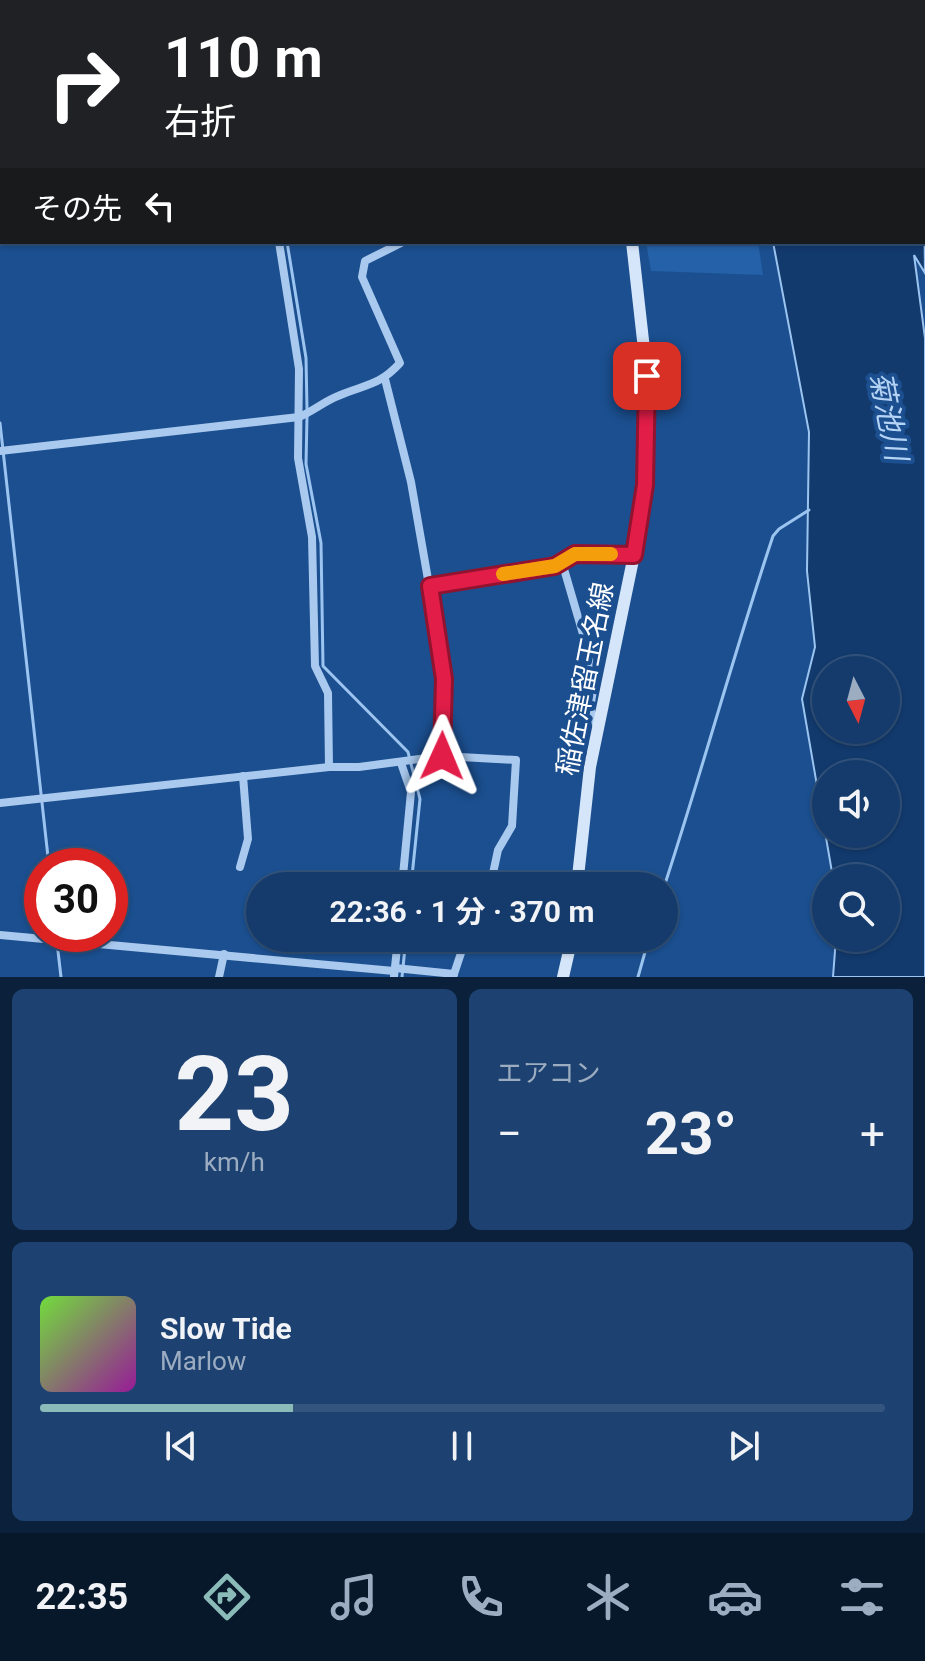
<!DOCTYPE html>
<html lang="ja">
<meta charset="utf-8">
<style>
body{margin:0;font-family:Roboto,"Noto Sans JP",sans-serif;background:#1d4271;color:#f1f3f6;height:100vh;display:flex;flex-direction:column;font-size:30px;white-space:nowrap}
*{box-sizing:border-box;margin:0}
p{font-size:26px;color:#9dadc1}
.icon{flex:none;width:44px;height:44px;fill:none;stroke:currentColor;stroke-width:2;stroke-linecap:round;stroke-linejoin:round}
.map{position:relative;height:977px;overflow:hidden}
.sheet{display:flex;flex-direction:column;gap:12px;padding:12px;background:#0b203b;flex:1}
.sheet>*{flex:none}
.top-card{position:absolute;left:0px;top:0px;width:926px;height:244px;box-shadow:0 2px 6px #0004,0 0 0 2px #33557e;background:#202124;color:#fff;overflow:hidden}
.needle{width:52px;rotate:174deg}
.controls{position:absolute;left:812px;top:656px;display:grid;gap:16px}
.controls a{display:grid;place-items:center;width:88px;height:88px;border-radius:50%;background:#143b6b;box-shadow:0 2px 6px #0004,0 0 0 2px #33557e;font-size:40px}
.speed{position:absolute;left:24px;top:848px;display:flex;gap:16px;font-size:40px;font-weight:700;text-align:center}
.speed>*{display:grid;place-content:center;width:104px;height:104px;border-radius:50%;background:#143b6b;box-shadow:0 2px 6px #0004,0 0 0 2px #33557e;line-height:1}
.speed .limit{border:12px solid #d22;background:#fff;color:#111}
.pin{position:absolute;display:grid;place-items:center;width:68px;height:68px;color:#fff;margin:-34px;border-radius:16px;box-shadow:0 4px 12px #0006}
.me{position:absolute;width:88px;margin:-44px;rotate:1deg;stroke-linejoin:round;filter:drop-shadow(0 0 6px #0008)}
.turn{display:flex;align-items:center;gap:28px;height:168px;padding:0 32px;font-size:36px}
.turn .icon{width:104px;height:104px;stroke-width:2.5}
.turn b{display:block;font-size:56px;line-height:68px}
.then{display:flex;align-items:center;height:76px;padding:0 32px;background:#0003;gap:16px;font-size:30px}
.big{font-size:60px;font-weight:700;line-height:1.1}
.sheet .card{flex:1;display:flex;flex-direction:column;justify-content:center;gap:12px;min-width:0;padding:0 28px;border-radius:12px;background:#1d4271}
.sheet .dial{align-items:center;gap:0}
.dial b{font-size:104px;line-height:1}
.song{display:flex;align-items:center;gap:24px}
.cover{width:96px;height:96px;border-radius:12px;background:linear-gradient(135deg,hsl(100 70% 55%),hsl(300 70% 35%))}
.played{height:8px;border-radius:4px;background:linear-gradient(90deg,#8bbbb9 30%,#33557e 30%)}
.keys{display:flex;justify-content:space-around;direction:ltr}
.heat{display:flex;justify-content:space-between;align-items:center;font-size:44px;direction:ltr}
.sheet .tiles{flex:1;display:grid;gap:12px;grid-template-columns:1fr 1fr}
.card:last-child{grid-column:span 2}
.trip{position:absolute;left:246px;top:872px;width:432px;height:80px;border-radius:40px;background:#143b6b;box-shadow:0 2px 6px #0004,0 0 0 2px #33557e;font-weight:700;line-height:80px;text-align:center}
.dock{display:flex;height:128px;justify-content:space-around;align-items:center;background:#08182b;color:#9dadc1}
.dock .icon{width:56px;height:56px}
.dock .current{color:#8bbbb9}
.dock b{font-size:36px;color:#f1f3f6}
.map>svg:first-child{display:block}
.green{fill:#2461a8}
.water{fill:#123a6d;stroke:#9cc4f0;stroke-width:2;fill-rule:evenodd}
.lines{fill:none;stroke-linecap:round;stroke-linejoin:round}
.stream{stroke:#9cc4f0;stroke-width:3}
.minor{stroke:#a9c9ee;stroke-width:8}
.secondary{stroke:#d6e6fa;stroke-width:12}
.route-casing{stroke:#92132f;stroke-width:20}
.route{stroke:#e11d48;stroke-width:14}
.slow{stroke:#f59e0b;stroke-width:14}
.labels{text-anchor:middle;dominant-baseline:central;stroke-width:8;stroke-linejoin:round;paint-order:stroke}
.street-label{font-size:28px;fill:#fff;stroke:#1b4f8f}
.water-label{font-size:30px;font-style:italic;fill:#b5d3f5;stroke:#1b4f8f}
</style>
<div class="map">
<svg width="925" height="977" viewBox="0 0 925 977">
<rect width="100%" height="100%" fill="#1b4f8f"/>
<polygon class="green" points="646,242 758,242 763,275 651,271"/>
<path class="water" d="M924,194l1,79 -11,-18 11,83v639h-92l3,-39h50v-60h-53l-31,-179 13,-52 -8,-76 2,-139 -36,-190h151zM826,670h60v60h-60zM826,774h60v60h-60z"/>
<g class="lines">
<g class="stream">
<polyline points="227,0 228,2"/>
<polyline points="287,242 306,358 307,409"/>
<polyline points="307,416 306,464 321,543 323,666 408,752 420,799 411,886"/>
<polyline points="0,423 49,866"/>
<path d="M664,887c38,-116 70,-234 109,-351l6,-7 30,-19"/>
<polyline points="56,934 61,977"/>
<polyline points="402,977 406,938"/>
<polyline points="638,977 649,938"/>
</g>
<g class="minor">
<polyline points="219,0 219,2"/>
<polyline points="423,0 425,2"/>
<polyline points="560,0 561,2"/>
<polyline points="279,242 299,369 298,458 312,537 315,666 328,693 329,767"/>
<polyline points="385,379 411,482 441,654 444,679 442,756"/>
<path d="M0,451l299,-34c14,-6 26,-16 39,-21 28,-12 41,-10 62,-33l-38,-86 3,-16 38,-19"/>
<polyline points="562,562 587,648 594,684 590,708 597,727"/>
<polyline points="430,586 555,566 575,554 634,555"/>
<polyline points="401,763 411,792 402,886"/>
<polyline points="0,803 329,767 359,767 442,756 516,760 512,826 498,850 492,878 484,886"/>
<polyline points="240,867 248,839 243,776"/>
<polyline points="0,935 394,971"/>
<polyline points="395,968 454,974"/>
<polyline points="219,977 224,954"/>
<polyline points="394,977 398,938"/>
<polyline points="453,977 466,938"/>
</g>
<g class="secondary">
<polyline points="583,0 583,2"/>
<polyline points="577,886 590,767 634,555 645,485 647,376 632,242"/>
<polyline points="563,977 572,938"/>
</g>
</g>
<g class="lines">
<defs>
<polyline id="route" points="442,756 444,679 430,586 555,566 575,554 634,555 645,485 647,376"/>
</defs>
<use href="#route" class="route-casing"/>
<use href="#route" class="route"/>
<polyline class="slow" points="503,574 555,566 575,554 611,554"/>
</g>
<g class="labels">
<g class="street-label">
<text transform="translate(585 679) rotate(-79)">稲佐津留玉名線</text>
</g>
<g class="water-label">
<text transform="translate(889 416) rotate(79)">菊池川</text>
</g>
</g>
</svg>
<div class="controls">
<a><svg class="needle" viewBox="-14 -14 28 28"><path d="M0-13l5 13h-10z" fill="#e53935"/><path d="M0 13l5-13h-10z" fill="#9dadc1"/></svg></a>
<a><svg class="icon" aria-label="sound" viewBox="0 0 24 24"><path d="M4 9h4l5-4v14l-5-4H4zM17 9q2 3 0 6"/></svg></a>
<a><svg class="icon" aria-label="search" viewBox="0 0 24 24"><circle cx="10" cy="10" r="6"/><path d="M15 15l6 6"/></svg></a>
</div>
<div class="speed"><div class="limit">30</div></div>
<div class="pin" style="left:647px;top:376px;background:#d93025"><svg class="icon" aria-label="arrive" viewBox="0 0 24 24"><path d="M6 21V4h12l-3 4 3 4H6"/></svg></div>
<svg class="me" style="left:442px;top:756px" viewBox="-20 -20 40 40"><path d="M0-17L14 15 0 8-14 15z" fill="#e11d48" stroke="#fff" stroke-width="4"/></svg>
<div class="trip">22:36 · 1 分 · 370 m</div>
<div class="top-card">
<div class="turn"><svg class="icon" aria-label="right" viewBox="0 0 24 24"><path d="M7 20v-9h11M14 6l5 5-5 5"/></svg><div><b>110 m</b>右折</div></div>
<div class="then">その先<svg class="icon" aria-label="left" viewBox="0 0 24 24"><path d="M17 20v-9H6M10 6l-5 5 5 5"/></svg></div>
</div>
</div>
<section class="sheet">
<div class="tiles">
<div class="card dial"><b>23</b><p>km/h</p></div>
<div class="card"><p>エアコン</p>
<div class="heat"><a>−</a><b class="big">23°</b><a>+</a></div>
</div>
<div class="card">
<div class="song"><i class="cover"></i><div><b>Slow Tide</b><p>Marlow</p></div></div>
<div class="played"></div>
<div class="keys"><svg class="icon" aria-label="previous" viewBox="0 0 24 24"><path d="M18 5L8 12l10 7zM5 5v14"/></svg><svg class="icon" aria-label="pause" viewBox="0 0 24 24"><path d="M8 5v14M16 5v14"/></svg><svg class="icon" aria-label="next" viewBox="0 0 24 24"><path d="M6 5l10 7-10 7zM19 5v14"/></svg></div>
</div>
</div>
</section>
<nav class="dock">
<b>22:35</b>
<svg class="icon current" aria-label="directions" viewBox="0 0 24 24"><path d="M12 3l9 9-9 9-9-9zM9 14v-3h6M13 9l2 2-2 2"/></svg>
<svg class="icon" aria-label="music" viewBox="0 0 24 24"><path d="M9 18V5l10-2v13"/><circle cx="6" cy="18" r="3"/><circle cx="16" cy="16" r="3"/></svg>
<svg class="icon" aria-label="phone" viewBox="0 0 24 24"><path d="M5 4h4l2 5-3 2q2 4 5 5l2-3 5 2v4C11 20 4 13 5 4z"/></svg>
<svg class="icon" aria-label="climate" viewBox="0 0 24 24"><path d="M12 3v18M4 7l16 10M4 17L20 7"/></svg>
<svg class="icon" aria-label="car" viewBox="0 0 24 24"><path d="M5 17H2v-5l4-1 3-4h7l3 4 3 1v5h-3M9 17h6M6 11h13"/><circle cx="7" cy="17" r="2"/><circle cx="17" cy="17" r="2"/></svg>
<svg class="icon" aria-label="filters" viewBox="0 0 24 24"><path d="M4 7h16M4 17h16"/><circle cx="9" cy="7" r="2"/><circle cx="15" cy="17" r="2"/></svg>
</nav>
